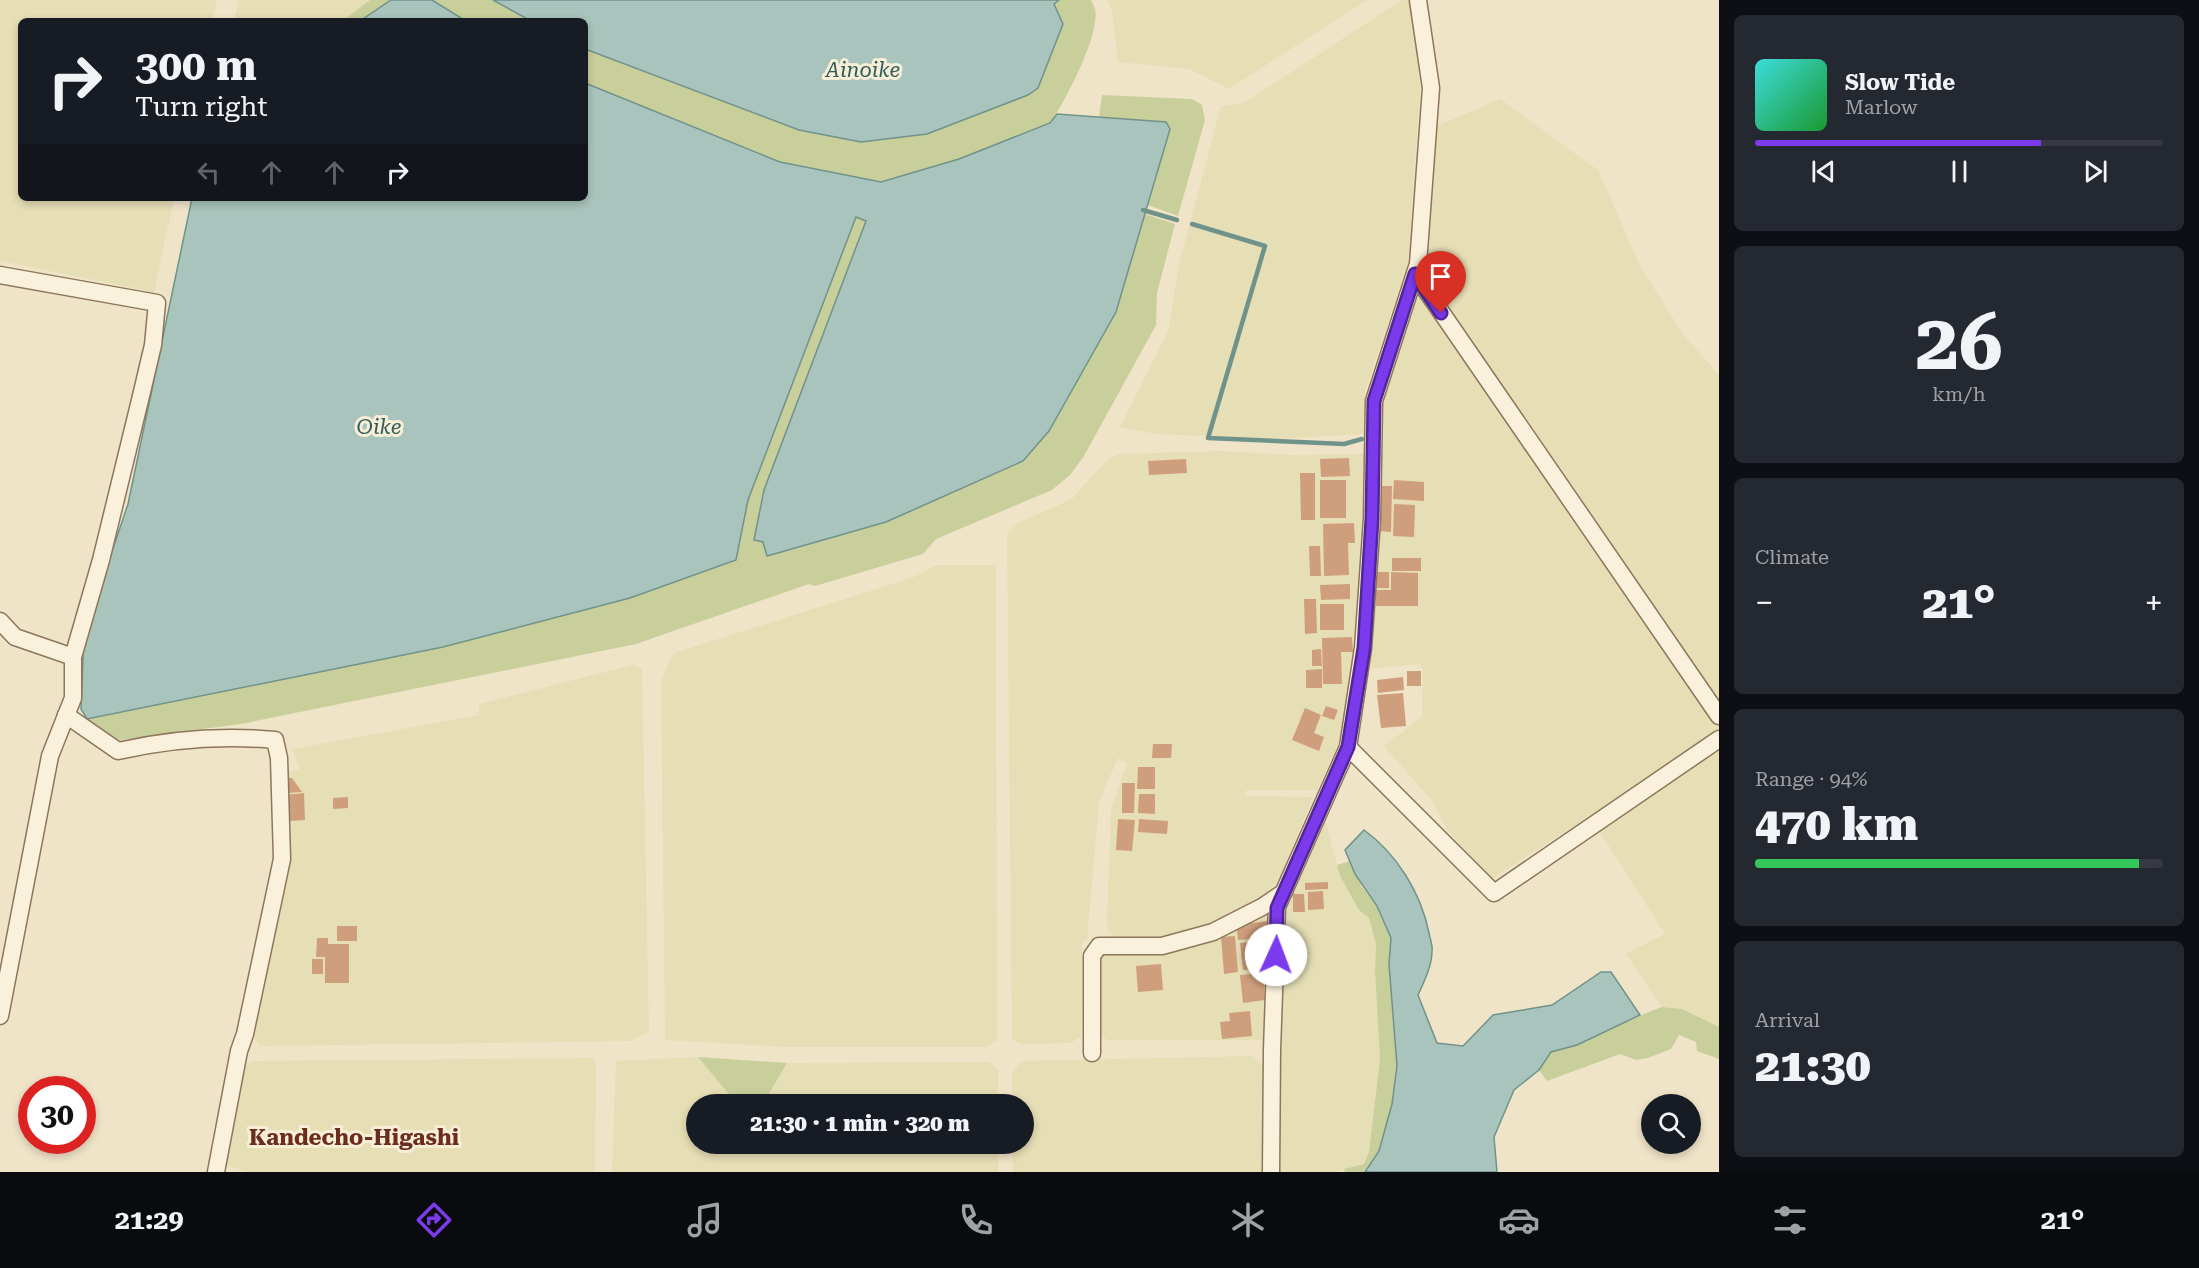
<!DOCTYPE html>
<meta charset="utf-8">
<style>
body{margin:0;font-family:"Roboto Serif",serif;background:#242831;color:#f1f3f6;height:100vh;display:flex;flex-direction:column;font-size:22px;white-space:nowrap}
*{box-sizing:border-box;margin:0}
p{font-size:20px;color:#9ea1a6}
.icon{flex:none;width:33px;height:33px;fill:none;stroke:currentColor;stroke-width:2;stroke-linecap:round;stroke-linejoin:round}
.map{position:relative;flex:1;overflow:hidden}
.drawer{display:flex;flex-direction:column;gap:15px;padding:15px;background:#0d0f14;width:480px}
.drawer>*{flex:none}
.guide{position:absolute;left:18px;top:18px;width:570px;height:183px;border-radius:9px;box-shadow:0 3px 9px #0003;background:#171b24;color:#f1f3f6;overflow:hidden}
.buttons{position:absolute;left:1641px;top:1094px;display:grid;gap:12px}
.buttons a{display:grid;place-items:center;width:60px;height:60px;border-radius:50%;background:#171b24;box-shadow:0 3px 9px #0003;font-size:30px}
.speed{position:absolute;left:18px;top:1076px;display:flex;gap:12px;font-size:30px;font-weight:700;text-align:center}
.speed>*{display:grid;place-content:center;width:78px;height:78px;border-radius:50%;background:#171b24;box-shadow:0 3px 9px #0003;line-height:1}
.speed .limit{border:9px solid #d22;background:#fff;color:#111}
.pin{position:absolute;display:grid;place-items:center;width:51px;height:51px;color:#fff;margin:-62px -26px;border-radius:50% 50% 50% 0;rotate:-45deg;box-shadow:0 0 6px #0007}
.pin .icon{rotate:45deg}
.me{position:absolute;width:66px;margin:-33px;rotate:2deg;stroke-linejoin:round;filter:drop-shadow(0 0 4px #0008)}
.turn{display:flex;align-items:center;gap:21px;height:126px;padding:0 18px;font-size:27px}
.turn .icon{width:78px;height:78px;stroke-width:2.5}
.turn b{display:block;font-size:42px;line-height:51px}
.lanes{display:flex;align-items:center;height:57px;padding:0 18px;background:#0003;justify-content:center;gap:30px;direction:ltr}
.lanes .off{opacity:.35}
.big{font-size:45px;font-weight:800;line-height:1.1}
.drawer .card{flex:1;display:flex;flex-direction:column;justify-content:center;gap:9px;min-width:0;padding:0 21px;border-radius:9px;background:#242831}
.drawer .dial{align-items:center;gap:0}
.dial b{font-size:78px;line-height:1}
.song{display:flex;align-items:center;gap:18px}
.cover{width:72px;height:72px;border-radius:9px;background:linear-gradient(135deg,hsl(180 70% 55%),hsl(130 70% 35%))}
.played{height:6px;border-radius:3px;background:linear-gradient(90deg,#7c3aed 70%,#363941 70%)}
.keys{display:flex;justify-content:space-around;direction:ltr}
.heat{display:flex;justify-content:space-between;align-items:center;font-size:33px;direction:ltr}
.charge{height:9px;border-radius:4px;background:linear-gradient(90deg,#34c759 94%,#363941 0)}
.trip{position:absolute;left:686px;top:1094px;width:348px;height:60px;border-radius:30px;background:#171b24;box-shadow:0 3px 9px #0003;font-weight:800;line-height:60px;text-align:center}
.menu{display:flex;height:96px;justify-content:space-around;align-items:center;background:#090b0e;color:#9ea1a6}
.menu .icon{width:42px;height:42px}
.menu .selected{color:#7c3aed}
.menu b{font-size:27px;color:#f1f3f6}
main{display:flex;flex:1;min-height:0}
.map>svg:first-child{display:block}
.farmland{fill:#e6deb5}
.green{fill:#c9cf9b}
.water{fill:#a9c4bc;stroke:#6f938a;stroke-width:1.5}
.lines{fill:none;stroke-linecap:round;stroke-linejoin:round}
.stream{stroke:#6f938a;stroke-width:4.5}
.building{fill:#cf9f7d}
.minor-casing{stroke:#8d765c;stroke-width:19}
.minor{stroke:#faf1dc;stroke-width:16}
.route-casing{stroke:#51269a;stroke-width:15}
.route{stroke:#7c3aed;stroke-width:10}
.labels{text-anchor:middle;dominant-baseline:central;stroke-width:6;stroke-linejoin:round;paint-order:stroke}
.water-label{font-size:21px;font-style:italic;fill:#2f5d5a;stroke:#f7eed8}
.quarter-label{font-size:22px;font-weight:bold;fill:#6b2e1e;stroke:#f7eed8}
</style>
<main>
<div class="map">
<svg width="1719" height="1172" viewBox="0 0 1719 1172">
<rect width="100%" height="100%" fill="#f0e4c8"/>
<g class="farmland">
<polygon points="0,0 217,0 212,21 21,21 21,198 174,198 154,292 0,261"/>
<polygon points="239,0 370,0 342,21 234,21"/>
<polygon points="1107,0 1367,0 1229,89 1189,69 1118,62 1112,10"/>
<polygon points="1402,0 1411,0 1420,91 1408,264 1364,394 1365,434 1273,439 1156,434 1120,427 1169,329 1178,269 1221,106 1244,103"/>
<polygon points="1500,99 1598,170 1640,266 1682,333 1719,375 1719,1027 1682,1009 1662,1007 1626,954 1665,934 1600,832 1588,817 1492,879 1447,830 1434,803 1384,746 1422,717 1423,669 1420,664 1367,669 1381,403 1415,274 1435,127"/>
<polygon points="1221,451 1291,455 1367,454 1364,586 1348,725 1317,790 1247,790 1244,796 1313,797 1280,877 1268,893 1241,910 1203,928 1153,941 1118,940 1108,932 1107,921 1111,810 1127,763 1118,758 1099,802 1087,939 1082,943 1081,1036 1071,1043 1021,1044 1012,1039 1007,534 1018,523 1072,499 1101,466 1117,454"/>
<polygon points="936,565 996,565 997,1040 987,1047 786,1047 665,1040 661,680 674,653 914,577"/>
<polygon points="633,665 642,669 649,1032 631,1041 260,1046 253,1036 289,862 282,773 300,770 292,749 479,715 479,704"/>
<polygon points="1323,812 1340,876 1359,910 1369,918 1376,944 1375,971 1380,1059 1369,1152 1364,1164 1334,1172 1277,1172 1282,907"/>
<polygon points="1272,914 1267,1040 1107,1040 1098,1032 1099,952 1172,951 1214,941 1245,921"/>
<polygon points="1252,1056 1266,1068 1263,1172 1013,1172 1012,1143 1023,1143 1023,1104 1012,1104 1012,1072 1022,1061"/>
<polygon points="698,1057 737,1104 696,1104 696,1143 998,1143 998,1172 612,1172 616,1061"/>
<polygon points="592,1058 596,1063 595,1172 247,1172 224,1164 244,1067 253,1061"/>
<polygon points="989,1062 998,1069 998,1104 763,1104 787,1063"/>
</g>
<g class="green">
<polygon points="370,0 391,0 360,21 342,21"/>
<polygon points="432,0 493,0 531,21 466,21"/>
<path d="M1059,0h32c0,1 4,8 4,8 6,26 -30,94 -45,115l-91,36 -78,23 -101,-20 -195,-79v-34l214,81 128,4 101,-39 10,-7 16,-84z"/>
<polygon points="1102,95 1192,99 1202,105 1205,120 1178,216 1148,205 1170,129 1099,117"/>
<polygon points="1145,214 1175,224 1157,293 1156,325 1084,456 1070,475 1052,490 936,539 923,554 815,586 809,584 636,644 241,724 121,740 102,735 87,719 443,647 630,598 736,560 748,500 856,217 867,221 764,490 763,542 767,556 1023,461 1049,431 1116,312"/>
<polygon points="1350,861 1362,887 1377,906 1391,938 1389,964 1397,1066 1392,1104 1379,1151 1365,1172 1345,1172 1344,1169 1364,1164 1369,1152 1380,1059 1375,971 1376,944 1369,918 1359,910 1340,876 1337,865"/>
<path d="M1662,1007l20,2 37,18v32l-22,-8 -1,-9 -17,-7 -8,14 -23,9 -12,2 -16,-6 -73,27 -8,-11 11,-18c41,-10 73,-31 112,-45z"/>
<polygon points="698,1057 787,1063 763,1104 737,1104"/>
</g>
<g class="water">
<polygon points="391,0 432,0 466,21 360,21"/>
<polygon points="493,0 1059,0 1054,4 1063,24 1038,88 1028,95 927,134 861,142 799,130 585,49 585,21 531,21"/>
<polygon points="585,83 780,162 881,182 959,159 1050,123 1057,114 1166,122 1170,129 1116,312 1049,431 1023,461 886,522 767,556 763,542 754,540 764,490 866,221 856,217 748,500 736,560 630,598 443,647 87,719 81,709 84,634 128,504 192,198 585,198"/>
<path d="M1364,830c33,24 57,63 65,103 1,6 4,13 3,18 0,15 -8,31 -14,44l19,48 26,3 30,-31 59,-10 49,-33h10l29,43 -63,30 -26,7 -12,18 -25,20 -20,47 3,35h-132l14,-21 13,-47 5,-38 -8,-102 2,-26 -14,-32 -22,-32 -10,-24z"/>
</g>
<g class="lines">
<g class="stream">
<polyline points="1143,210 1177,220"/>
<polyline points="1192,224 1265,246 1208,438 1344,444 1362,439"/>
</g>
</g>
<g class="building">
<polygon points="1349,458 1350,476 1321,477 1320,459"/>
<polygon points="1186,459 1187,473 1149,475 1148,461"/>
<polygon points="1300,473 1315,473 1315,520 1301,520"/>
<rect x="1320" y="480" width="26" height="38"/>
<polygon points="1394,480 1424,482 1424,501 1393,499"/>
<polygon points="1381,486 1392,486 1391,532 1379,531"/>
<polygon points="1394,504 1415,505 1414,537 1393,536"/>
<polygon points="1354,523 1355,543 1348,543 1349,575 1324,576 1323,524"/>
<polygon points="1309,546 1320,546 1321,576 1310,576"/>
<rect x="1392" y="558" width="29" height="13"/>
<polygon points="1377,572 1389,572 1389,588 1376,588"/>
<polygon points="1391,572 1418,573 1418,606 1376,606 1376,590 1391,590"/>
<polygon points="1350,584 1350,599 1321,600 1320,585"/>
<polygon points="1304,599 1316,599 1317,633 1305,634"/>
<rect x="1320" y="604" width="24" height="26"/>
<polygon points="1352,637 1353,652 1341,652 1342,684 1323,684 1322,638"/>
<polygon points="1321,649 1322,666 1312,666 1312,650"/>
<polygon points="1322,669 1322,688 1306,688 1306,670"/>
<rect x="1407" y="671" width="14" height="15"/>
<polygon points="1403,677 1404,690 1378,693 1377,680"/>
<polygon points="1403,693 1406,726 1381,728 1377,695"/>
<polygon points="1326,706 1338,710 1334,720 1322,716"/>
<polygon points="1305,708 1321,715 1314,733 1324,737 1319,751 1292,740"/>
<polygon points="1153,744 1172,744 1171,758 1152,758"/>
<polygon points="1138,767 1155,767 1155,789 1137,789"/>
<polygon points="285,778 292,778 302,792 286,793"/>
<polygon points="1122,783 1135,783 1134,813 1122,813"/>
<polygon points="304,793 305,820 287,821 285,795"/>
<polygon points="1139,794 1155,794 1155,814 1138,813"/>
<polygon points="348,797 348,808 333,809 333,798"/>
<polygon points="1118,819 1135,820 1132,851 1116,850"/>
<polygon points="1139,819 1168,821 1167,834 1138,832"/>
<polygon points="1328,882 1328,889 1305,890 1305,883"/>
<polygon points="1323,891 1324,909 1308,910 1308,892"/>
<polygon points="1293,894 1304,894 1305,912 1293,912"/>
<polygon points="1268,921 1269,937 1238,940 1237,930 1244,924"/>
<rect x="337" y="926" width="20" height="15"/>
<polygon points="1235,936 1238,972 1224,974 1221,937"/>
<polygon points="317,938 328,938 328,944 349,944 349,983 325,983 325,957 316,957"/>
<polygon points="1262,941 1264,968 1243,970 1240,943"/>
<rect x="312" y="959" width="11" height="15"/>
<polygon points="1161,964 1163,990 1138,992 1136,966"/>
<polygon points="1263,973 1265,1000 1243,1003 1240,975"/>
<polygon points="1250,1011 1252,1036 1222,1039 1220,1022 1230,1021 1229,1013"/>
</g>
<g class="lines">
<defs>
<g id="minor">
<polyline points="1415,274 1719,716"/>
<polyline points="0,275 157,303 153,345 141,396 101,560 73,657 73,698 50,756 0,1016"/>
<polyline points="0,621 15,637 73,657"/>
<path d="M66,715l52,36c53,-12 103,-16 157,-11l4,18 3,101 -37,175 -6,17 -23,121"/>
<polyline points="1348,747 1494,893 1719,739"/>
<polyline points="1092,1053 1092,956 1099,946 1162,946 1213,932 1262,907 1284,892"/>
<polyline points="1271,1172 1272,1050 1277,907 1348,747 1363,648 1372,519 1374,401 1418,264 1431,88 1418,0"/>
</g>
</defs>
<use href="#minor" class="minor-casing"/>
<use href="#minor" class="minor"/>
</g>
<g class="lines">
<defs>
<polyline id="route" points="1276,955 1277,908 1348,747 1364,648 1372,519 1374,401 1415,274 1441,313"/>
</defs>
<use href="#route" class="route-casing"/>
<use href="#route" class="route"/>
</g>
<g class="labels">
<g class="water-label">
<text x="863" y="70">Ainoike</text>
<text x="379" y="427">Oike</text>
</g>
<g class="quarter-label">
<text x="354" y="1137">Kandecho-Higashi</text>
</g>
</g>
</svg>
<div class="buttons">
<a><svg class="icon" aria-label="search" viewBox="0 0 24 24"><circle cx="10" cy="10" r="6"/><path d="M15 15l6 6"/></svg></a>
</div>
<div class="speed"><div class="limit">30</div></div>
<div class="pin" style="left:1441px;top:313px;background:#d93025"><svg class="icon" aria-label="arrive" viewBox="0 0 24 24"><path d="M6 21V4h12l-3 4 3 4H6"/></svg></div>
<svg class="me" style="left:1276px;top:955px" viewBox="-20 -20 40 40"><circle r="19" fill="#fff"/><path d="M0-13L10 11 0 6-10 11z" fill="#7c3aed"/></svg>
<div class="trip">21:30 · 1 min · 320 m</div>
<div class="guide">
<div class="turn"><svg class="icon" aria-label="right" viewBox="0 0 24 24"><path d="M7 20v-9h11M14 6l5 5-5 5"/></svg><div><b>300 m</b>Turn right</div></div>
<div class="lanes"><svg class="icon off" aria-label="left" viewBox="0 0 24 24"><path d="M17 20v-9H6M10 6l-5 5 5 5"/></svg><svg class="icon off" aria-label="ahead" viewBox="0 0 24 24"><path d="M12 20V5M6 11l6-6 6 6"/></svg><svg class="icon off" aria-label="ahead" viewBox="0 0 24 24"><path d="M12 20V5M6 11l6-6 6 6"/></svg><svg class="icon" aria-label="right" viewBox="0 0 24 24"><path d="M7 20v-9h11M14 6l5 5-5 5"/></svg></div>
</div>
</div>
<section class="drawer">
<div class="card">
<div class="song"><i class="cover"></i><div><b>Slow Tide</b><p>Marlow</p></div></div>
<div class="played"></div>
<div class="keys"><svg class="icon" aria-label="previous" viewBox="0 0 24 24"><path d="M18 5L8 12l10 7zM5 5v14"/></svg><svg class="icon" aria-label="pause" viewBox="0 0 24 24"><path d="M8 5v14M16 5v14"/></svg><svg class="icon" aria-label="next" viewBox="0 0 24 24"><path d="M6 5l10 7-10 7zM19 5v14"/></svg></div>
</div>
<div class="card dial"><b>26</b><p>km/h</p></div>
<div class="card"><p>Climate</p>
<div class="heat"><a>−</a><b class="big">21°</b><a>+</a></div>
</div>
<div class="card"><p>Range · 94%</p><b class="big">470 km</b><div class="charge"></div></div>
<div class="card"><p>Arrival</p><b class="big">21:30</b></div>
</section>
</main>
<nav class="menu">
<b>21:29</b>
<svg class="icon selected" aria-label="directions" viewBox="0 0 24 24"><path d="M12 3l9 9-9 9-9-9zM9 14v-3h6M13 9l2 2-2 2"/></svg>
<svg class="icon" aria-label="music" viewBox="0 0 24 24"><path d="M9 18V5l10-2v13"/><circle cx="6" cy="18" r="3"/><circle cx="16" cy="16" r="3"/></svg>
<svg class="icon" aria-label="phone" viewBox="0 0 24 24"><path d="M5 4h4l2 5-3 2q2 4 5 5l2-3 5 2v4C11 20 4 13 5 4z"/></svg>
<svg class="icon" aria-label="climate" viewBox="0 0 24 24"><path d="M12 3v18M4 7l16 10M4 17L20 7"/></svg>
<svg class="icon" aria-label="car" viewBox="0 0 24 24"><path d="M5 17H2v-5l4-1 3-4h7l3 4 3 1v5h-3M9 17h6M6 11h13"/><circle cx="7" cy="17" r="2"/><circle cx="17" cy="17" r="2"/></svg>
<svg class="icon" aria-label="filters" viewBox="0 0 24 24"><path d="M4 7h16M4 17h16"/><circle cx="9" cy="7" r="2"/><circle cx="15" cy="17" r="2"/></svg>
<b>21°</b>
</nav>
